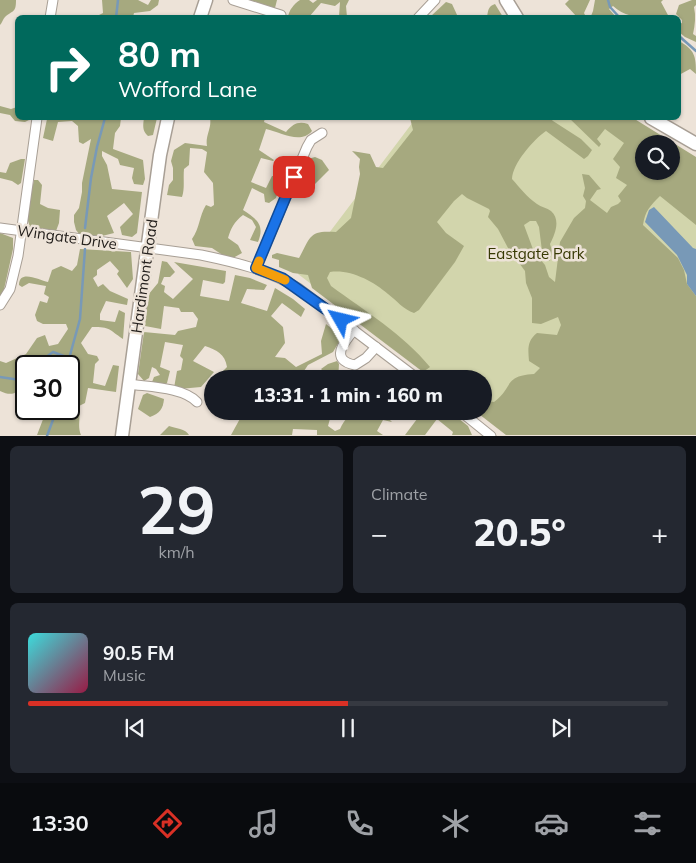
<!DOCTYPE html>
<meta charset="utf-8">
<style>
body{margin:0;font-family:Mulish,sans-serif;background:#242831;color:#f1f3f6;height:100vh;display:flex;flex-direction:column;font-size:19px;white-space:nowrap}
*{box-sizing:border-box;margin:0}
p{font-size:16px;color:#9ea1a6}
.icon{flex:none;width:28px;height:28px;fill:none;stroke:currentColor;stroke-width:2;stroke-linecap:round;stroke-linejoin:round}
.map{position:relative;height:436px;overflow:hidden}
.panel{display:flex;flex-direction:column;gap:10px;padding:10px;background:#0d0f14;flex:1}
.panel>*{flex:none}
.top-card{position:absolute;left:15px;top:15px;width:666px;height:105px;border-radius:8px;box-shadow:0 1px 4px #0004;background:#00695c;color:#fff;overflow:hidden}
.fabs{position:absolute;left:635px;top:135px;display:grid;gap:10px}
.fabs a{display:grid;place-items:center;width:45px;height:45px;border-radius:50%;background:#171b24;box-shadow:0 1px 4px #0004;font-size:25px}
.speed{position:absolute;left:15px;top:355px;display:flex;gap:10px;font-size:25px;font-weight:700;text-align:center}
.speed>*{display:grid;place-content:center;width:65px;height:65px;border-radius:50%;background:#171b24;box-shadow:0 1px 4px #0004;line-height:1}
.speed .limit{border:2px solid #111;border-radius:8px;background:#fff;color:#111}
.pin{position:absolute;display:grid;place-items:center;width:42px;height:42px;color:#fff;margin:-21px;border-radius:10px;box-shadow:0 2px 8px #0006}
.me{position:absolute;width:55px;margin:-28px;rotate:307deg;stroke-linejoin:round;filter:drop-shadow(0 0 4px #0008)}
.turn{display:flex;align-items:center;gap:18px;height:105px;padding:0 20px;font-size:22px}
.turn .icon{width:65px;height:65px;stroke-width:2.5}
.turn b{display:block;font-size:35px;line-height:42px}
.big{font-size:38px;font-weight:800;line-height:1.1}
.panel .widget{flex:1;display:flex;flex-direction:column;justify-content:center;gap:8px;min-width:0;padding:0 18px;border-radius:8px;background:#242831}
.panel .dial{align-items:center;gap:0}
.dial b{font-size:65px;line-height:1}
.song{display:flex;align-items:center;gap:15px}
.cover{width:60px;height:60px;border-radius:8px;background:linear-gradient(135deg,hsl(180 70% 55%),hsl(340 70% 35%))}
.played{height:5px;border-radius:2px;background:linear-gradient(90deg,#d93025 50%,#363941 50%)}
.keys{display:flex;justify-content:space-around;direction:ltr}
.heat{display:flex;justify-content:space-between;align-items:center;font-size:28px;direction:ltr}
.panel .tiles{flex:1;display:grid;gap:10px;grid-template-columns:1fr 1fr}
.widget:last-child{grid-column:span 2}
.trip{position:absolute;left:204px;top:370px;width:288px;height:50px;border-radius:25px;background:#171b24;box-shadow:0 1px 4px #0004;font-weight:800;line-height:50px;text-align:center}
.dock{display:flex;height:80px;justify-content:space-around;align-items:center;background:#090b0e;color:#9ea1a6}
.dock .icon{width:35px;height:35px}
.dock .active{color:#d93025}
.dock b{font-size:22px;color:#f1f3f6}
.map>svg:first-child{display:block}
.green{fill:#d2d5ac}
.forest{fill:#a6a97f;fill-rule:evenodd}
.water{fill:#7899b7}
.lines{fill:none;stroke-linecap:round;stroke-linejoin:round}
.stream{stroke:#7899b7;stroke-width:2.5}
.street-casing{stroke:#a89f95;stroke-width:11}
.secondary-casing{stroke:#a89f95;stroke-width:15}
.street{stroke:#fff;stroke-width:9}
.secondary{stroke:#fff;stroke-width:12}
.route-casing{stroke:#114b97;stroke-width:12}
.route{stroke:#1a73e8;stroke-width:9}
.slow{stroke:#f59e0b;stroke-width:9}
.labels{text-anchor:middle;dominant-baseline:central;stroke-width:5;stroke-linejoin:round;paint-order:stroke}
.street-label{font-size:15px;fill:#24201d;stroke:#ede3d8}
.park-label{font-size:15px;fill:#373903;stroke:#ede3d8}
</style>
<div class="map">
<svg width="696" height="436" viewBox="0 0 696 436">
<rect width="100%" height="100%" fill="#ede3d8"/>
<polygon class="green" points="416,118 622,118 644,144 644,171 671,171 696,162 696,412 482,411 482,379 436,379 298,274"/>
<g class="forest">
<path d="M0,0h16c0,13 -3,10 -11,17 -2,2 -3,6 -5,8z"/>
<polygon points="102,0 138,0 148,5 151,0 159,0 158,5 150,11 134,13 133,17 95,17 103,13"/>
<polygon points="250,0 277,0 275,8"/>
<path d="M300,0h9l4,3 4,-3h32l-3,6 1,11h-8l1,-15 -5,4 -14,-3 -12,14h-21c1,-7 6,-13 12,-17z"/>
<path d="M569,0h21l-6,13 2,4 5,-1 2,-5 2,-11h68l-2,2 8,15c-20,1 -41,3 -56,-11l-4,3 7,8h-39l-12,-13z"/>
<path d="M692,0h4v5l-2,2c2,9 1,18 -1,27l3,2v6l-11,-5 -6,-5v-8l3,-1v-3l-6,-6 3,-9z"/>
<polygon points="446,2 452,4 458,17 430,17"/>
<path d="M495,4l8,13h-16c1,-6 1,-11 8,-13z"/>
<path d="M679,41c16,9 17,15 17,33l-6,-5 -11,6z"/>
<polygon points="0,106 11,109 17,107 18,118 32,118 31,119 25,122 15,121 10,115 0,113"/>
<polygon points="75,118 121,118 120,126 115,133 113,149 143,160 145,179 143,185 134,184 132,178 134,168 120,165 118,159 102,151 102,156 107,165 112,189 142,192 137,233 132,237 122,235 120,227 133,214 124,203 107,216 114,233 102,236 80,235 76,230 74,222 74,215 79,208 82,192 82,183 91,139 83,144 79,142 78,126 72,121 58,122 53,141 43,138 47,119"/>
<path d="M144,118h13l-4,17 -5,1c-6,-5 -5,-11 -4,-18z"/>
<path d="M210,118h55l-1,4 22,10c7,-8 12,-11 22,-8l4,7c-12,14 -31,1 -46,-2l-7,21 15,10 -1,1 -12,-3 -10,24 15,6 6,-12h5c3,8 2,14 -1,22l-7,5 -4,-1 -1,-8 -12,-6 -9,22c14,9 22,15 15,32l-8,-2 6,-13 -4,-7 -9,-5c-9,7 -12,13 -15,23l10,7 4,8 -9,5 -9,-2 -12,-8 -17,-2 -3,-7c8,-11 7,-23 14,-34l5,2 3,-2 -1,-22 -9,-11 3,-20 -5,-3 -12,-1 -1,17 -5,4c-1,10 1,19 -2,28l-15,-2 2,-10 4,-5v-12l-2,-7 3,-11 11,-7 22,3c-2,-10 5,-18 3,-28z"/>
<path d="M410,118h140l3,3 28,18 11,11 -4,6 -4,3 -38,-28c-12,8 -34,33 -34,48 8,9 15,18 25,25 4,3 10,4 14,7 10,9 4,23 -1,33l2,7 -2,10 -7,-2 -4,-32 -3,-6h-6l-6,4 10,27 11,13 4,12 6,5 5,-40 14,-24 11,-10 1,-7 -3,-5 2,-8 -3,-14 7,1 12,14 -4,1 -7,10 17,13 4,-6 7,-3 3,-3 -3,-5 9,-11 -11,-7 4,-11 -7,-8 11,-16 -19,-14 -8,10 4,5 -2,3 -30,-29h64l63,39v68l-36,-29c-10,10 -15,15 -17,29l35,33 6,12 3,14 9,12v139h-190l-31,-24h7l1,-11 11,2c20,-15 9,-26 40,-28l6,-6 -11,-7c-1,-12 -2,-20 8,-28l20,2 4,-10 -3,-8 -17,7 -9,-1v-25l-6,-15 -1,-12 -17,-23 -10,-19 -10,-12 2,-6 -1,-2 -22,-11 -5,-4 -8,7 -17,21 9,11 18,13 -9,16 -36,48 -5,3c-10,-3 -18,-13 -26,-19 -15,-13 -38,-25 -58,-22l-3,6 4,8c34,25 72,48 99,81l-7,5 -111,-84 -4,-13 -15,-2 -14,-6v-7l-7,-2v-3l5,-2 22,5c12,-22 10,-28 37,-26l15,-14 9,-44 -1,-7 1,-8 -8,-8 18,3 6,13 7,1 30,-38zM644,144h27v27h-27z"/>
<polygon points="315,157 322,160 329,170 315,184 302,180 302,174 308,159"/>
<polygon points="21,159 25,159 21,183 18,185 12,181 0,178 0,172 6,173 10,163"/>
<path d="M34,180h4l4,5 -2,19 8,4 12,2 -1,13 -3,8 -24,-2c-10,-12 -1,-35 2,-49z"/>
<polygon points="0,233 13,238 13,249 3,294 0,299"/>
<path d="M80,249l51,3 2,27 -6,9 -10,-14 2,-3 -9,-10 -13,9v5l-4,3 5,9 5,-3 7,7 18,8 -1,6 -21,-4 -6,13v6l15,2 4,-12 6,3 -2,26c-15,-10 -12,-12 -31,-12l-11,16 7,11 9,2 2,4 -4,4 -2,19 12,3 8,-21 6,1 -3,26 -28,-4 -3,15 -6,3c2,11 -2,20 2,29h-44l10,-26h22v-43h-14l-5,-2 -4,2h-20v18c-10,9 -13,13 -26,7v-30l6,2 20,-9 11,-16 8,-3 4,11 9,-2 10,-15 -2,-5h-23l-6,-3 -2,-6 5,-14 7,2 2,-6 -5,-3 2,-8 -17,-3 -7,4 -3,-2c0,-16 20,-5 29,-3l4,-12 9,-4 11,5 5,-6z"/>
<path d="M162,261l5,1 8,10 -5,5h-6l-3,7 4,2 -1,6 9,7 20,-20 -19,-17 52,9 -1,11 -2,2 -20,-4 -3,16 29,5 6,-26 15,3 17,7 -3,5 -17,-1 -6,14 26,8 8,-23 18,11 12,10 -4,8 -19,-14 -11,13 12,11 2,16 -10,14 10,1 11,9 26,-13 -1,-13 5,-17 16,13 -9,15 -25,13 -6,9 2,5h-62l-3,-6 -9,6h-15l12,-12c-2,-13 -10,-17 -22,-21l-12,15 21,11 -13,15 -22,2 -5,-1 3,-17 4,-1 2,-11 -3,-3 3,-11 -18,-3 -5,25 10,4 -3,12 -2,2 -13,-3 2,-5 6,-2 -4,-6 -4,-2 -3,11 -5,3 -6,-7 6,-42 31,3 3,-4 18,-4 2,-8 -5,-7h-12l-2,-4 -15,-2 -3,23 -16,-3 3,-31 10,-12z"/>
<polygon points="337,361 339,364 338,379 331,379 321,369 328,364"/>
<path d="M147,393l17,6c-1,10 -4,14 -14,18l-12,-8 5,-14z"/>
<path d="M242,411h89v4l-3,11 7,5 5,-2c10,-21 13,-7 24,-18h24l-2,5 6,6 -9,-2 -6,11 6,4h-66v-5l-24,-1 -1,6h-61l11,-20z"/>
<polygon points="423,411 449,411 468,426 472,435 452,435 453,432 437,419 425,435 405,435"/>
<path d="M169,426c6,2 17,3 20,9h-29z"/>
</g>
<polygon class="water" points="654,207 693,248 696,249 696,296 687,284 687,275 677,255 645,222 649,210"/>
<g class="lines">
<g class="stream">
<polyline points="608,0 610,7 620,18"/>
<polyline points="116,18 118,0"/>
<polyline points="679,36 696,51"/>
<polyline points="85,228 91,178 97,147 105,118"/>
<polyline points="34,366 53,352 69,358"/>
<polyline points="67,366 80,319 85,249"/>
<polyline points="0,377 20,380 26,374"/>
<polyline points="47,436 57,409"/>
</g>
<defs>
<g id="street">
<polyline points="233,0 281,15"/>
<polyline points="50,18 53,0"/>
<polyline points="418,18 435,0"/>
<path d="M0,228l201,27c34,7 67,15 97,33l120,91"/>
<polyline points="256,268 307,147 311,140 322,133"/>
<polyline points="0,305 10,289 18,256 37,118"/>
<path d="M354,330c-10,12 -25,30 1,35l11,-7 10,-11"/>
<path d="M129,384c20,3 54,3 68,18"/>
<polyline points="460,411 491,436"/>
</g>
<g id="secondary">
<polyline points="506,0 517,18"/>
<polyline points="200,18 206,0"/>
<polyline points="651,118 696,144"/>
<polyline points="122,436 160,155 168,118"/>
</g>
</defs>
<use href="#street" class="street-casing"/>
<use href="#secondary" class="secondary-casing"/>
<use href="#street" class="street"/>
<use href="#secondary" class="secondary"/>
</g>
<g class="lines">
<defs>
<polyline id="route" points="294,177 256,268 282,278 341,320"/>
</defs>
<use href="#route" class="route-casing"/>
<use href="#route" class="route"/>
<polyline class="slow" points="259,261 256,268 285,280"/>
</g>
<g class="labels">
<g class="street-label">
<text transform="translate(67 237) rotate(8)">Wingate Drive</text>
<text transform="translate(144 276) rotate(-82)">Hardimont Road</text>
</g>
<g class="park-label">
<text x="536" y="253">Eastgate Park</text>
</g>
</g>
</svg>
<div class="fabs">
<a><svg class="icon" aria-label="search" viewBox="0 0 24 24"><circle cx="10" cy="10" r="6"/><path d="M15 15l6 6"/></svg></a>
</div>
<div class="speed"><div class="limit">30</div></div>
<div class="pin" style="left:294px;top:177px;background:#d93025"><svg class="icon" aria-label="arrive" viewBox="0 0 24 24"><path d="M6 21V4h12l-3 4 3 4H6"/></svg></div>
<svg class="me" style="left:341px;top:320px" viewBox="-20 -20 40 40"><path d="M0-17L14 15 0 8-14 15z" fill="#1a73e8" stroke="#fff" stroke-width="4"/></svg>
<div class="trip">13:31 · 1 min · 160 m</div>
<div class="top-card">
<div class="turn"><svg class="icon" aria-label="right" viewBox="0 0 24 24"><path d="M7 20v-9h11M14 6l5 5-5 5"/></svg><div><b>80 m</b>Wofford Lane</div></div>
</div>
</div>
<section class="panel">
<div class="tiles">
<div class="widget dial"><b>29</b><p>km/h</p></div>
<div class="widget"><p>Climate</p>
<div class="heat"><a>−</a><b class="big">20.5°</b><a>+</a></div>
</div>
<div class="widget">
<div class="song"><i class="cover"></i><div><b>90.5 FM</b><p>Music</p></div></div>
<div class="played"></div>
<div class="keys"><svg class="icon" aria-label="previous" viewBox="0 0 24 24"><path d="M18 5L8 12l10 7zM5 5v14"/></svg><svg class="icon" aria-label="pause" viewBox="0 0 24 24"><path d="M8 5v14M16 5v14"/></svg><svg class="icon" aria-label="next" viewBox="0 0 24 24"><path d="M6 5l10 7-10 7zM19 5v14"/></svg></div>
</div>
</div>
</section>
<nav class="dock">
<b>13:30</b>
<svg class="icon active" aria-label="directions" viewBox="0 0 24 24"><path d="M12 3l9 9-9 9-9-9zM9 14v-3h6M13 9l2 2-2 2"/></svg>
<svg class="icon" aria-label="music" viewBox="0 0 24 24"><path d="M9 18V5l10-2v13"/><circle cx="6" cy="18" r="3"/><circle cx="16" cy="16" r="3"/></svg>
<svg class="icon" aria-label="phone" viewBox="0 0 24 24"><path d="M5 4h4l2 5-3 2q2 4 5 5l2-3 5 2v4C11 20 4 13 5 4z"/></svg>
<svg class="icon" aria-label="climate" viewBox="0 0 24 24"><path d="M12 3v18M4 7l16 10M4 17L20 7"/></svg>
<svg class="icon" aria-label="car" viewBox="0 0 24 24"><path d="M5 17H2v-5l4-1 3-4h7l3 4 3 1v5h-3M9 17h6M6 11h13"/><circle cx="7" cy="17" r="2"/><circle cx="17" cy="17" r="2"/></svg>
<svg class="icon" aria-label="filters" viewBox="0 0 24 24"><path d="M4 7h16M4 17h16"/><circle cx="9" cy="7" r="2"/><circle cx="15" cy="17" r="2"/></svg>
</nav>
